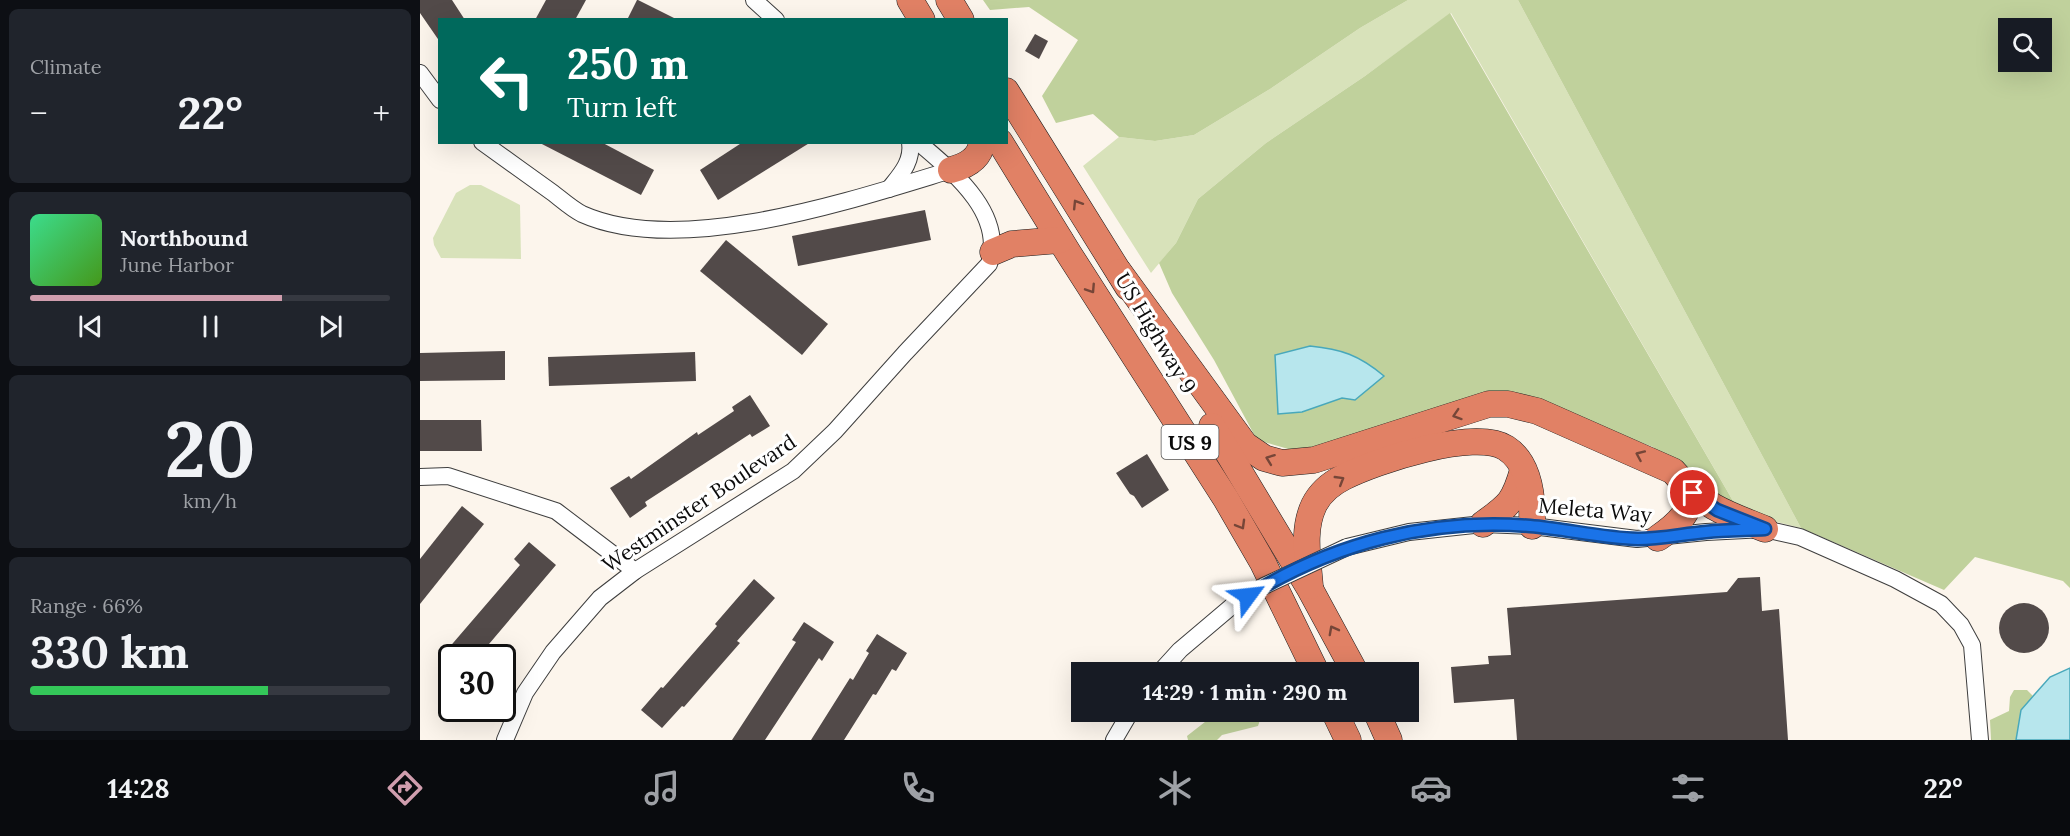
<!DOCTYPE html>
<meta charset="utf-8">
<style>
body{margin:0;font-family:Lora,serif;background:#20242c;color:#f1f3f6;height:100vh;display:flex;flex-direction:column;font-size:22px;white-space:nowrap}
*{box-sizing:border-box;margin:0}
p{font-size:20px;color:#9ea1a6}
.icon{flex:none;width:33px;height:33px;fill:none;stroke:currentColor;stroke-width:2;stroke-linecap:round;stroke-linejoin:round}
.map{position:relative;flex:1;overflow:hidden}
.drawer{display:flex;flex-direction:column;gap:9px;padding:9px;background:#0d0f14;width:420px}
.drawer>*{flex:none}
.top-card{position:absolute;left:18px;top:18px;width:570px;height:126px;border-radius:0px;box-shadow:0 6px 24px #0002;background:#00695c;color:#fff;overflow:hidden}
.tools{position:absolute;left:1578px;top:18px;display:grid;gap:12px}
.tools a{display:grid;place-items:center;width:54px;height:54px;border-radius:0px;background:#171b24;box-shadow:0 6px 24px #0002;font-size:30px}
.speed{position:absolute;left:18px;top:644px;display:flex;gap:12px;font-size:30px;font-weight:700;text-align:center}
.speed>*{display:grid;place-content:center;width:78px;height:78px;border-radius:50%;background:#171b24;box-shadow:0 6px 24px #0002;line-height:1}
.speed .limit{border:3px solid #111;border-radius:9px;background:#fff;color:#111}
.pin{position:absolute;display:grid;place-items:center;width:51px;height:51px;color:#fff;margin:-26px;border:3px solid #fff;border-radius:50%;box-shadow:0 2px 6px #0007}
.me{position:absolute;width:66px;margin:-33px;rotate:60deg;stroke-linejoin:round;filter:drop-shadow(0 0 4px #0008)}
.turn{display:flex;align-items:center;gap:21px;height:126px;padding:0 30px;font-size:27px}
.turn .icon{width:78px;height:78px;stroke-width:2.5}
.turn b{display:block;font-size:42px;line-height:51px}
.big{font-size:45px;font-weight:700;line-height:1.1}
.drawer .card{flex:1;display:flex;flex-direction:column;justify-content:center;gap:9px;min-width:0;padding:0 21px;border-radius:9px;background:#20242c}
.drawer .dial{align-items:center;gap:0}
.dial b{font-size:78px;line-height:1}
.song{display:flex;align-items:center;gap:18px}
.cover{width:72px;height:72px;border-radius:9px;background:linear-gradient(135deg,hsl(150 70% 55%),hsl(100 70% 35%))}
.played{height:6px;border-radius:3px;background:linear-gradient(90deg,#d09eae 70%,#363941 70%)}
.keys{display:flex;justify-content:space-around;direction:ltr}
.heat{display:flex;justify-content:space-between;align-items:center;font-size:33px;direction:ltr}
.charge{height:9px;border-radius:4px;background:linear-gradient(90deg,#34c759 66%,#363941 0)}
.trip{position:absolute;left:651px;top:662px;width:348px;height:60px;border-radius:0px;background:#171b24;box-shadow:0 6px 24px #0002;font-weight:700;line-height:60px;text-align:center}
.menu{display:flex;height:96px;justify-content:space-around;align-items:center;background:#090b0e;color:#9ea1a6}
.menu .icon{width:42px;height:42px}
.menu .active{color:#d09eae}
.menu b{font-size:27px;color:#f1f3f6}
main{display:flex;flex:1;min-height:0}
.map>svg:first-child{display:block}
.green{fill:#d8e2ba}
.forest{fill:#c0d19c;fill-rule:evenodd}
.water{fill:#b7e6ed;stroke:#48a8bb;stroke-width:1.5}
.building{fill:#524a49}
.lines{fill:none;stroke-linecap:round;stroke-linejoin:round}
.minor-casing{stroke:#3e3e3e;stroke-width:18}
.highway-casing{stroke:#1c1c1c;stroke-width:27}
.minor{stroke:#fff;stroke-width:16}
.highway{stroke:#e18165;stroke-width:26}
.minor-bridge-casing{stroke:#3e3e3e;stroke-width:18;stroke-linecap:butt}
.minor-bridge{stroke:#fff;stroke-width:16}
.oneway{stroke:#764638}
.route-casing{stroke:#114b97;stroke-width:15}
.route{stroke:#1a73e8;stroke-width:10}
.labels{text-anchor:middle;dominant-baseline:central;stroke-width:6;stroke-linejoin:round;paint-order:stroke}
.shield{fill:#fff;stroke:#545454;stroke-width:1.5}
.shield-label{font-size:20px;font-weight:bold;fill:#0b0b0b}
.street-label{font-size:21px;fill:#0b0b0b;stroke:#fff}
</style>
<main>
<section class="drawer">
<div class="card"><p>Climate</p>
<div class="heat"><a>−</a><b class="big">22°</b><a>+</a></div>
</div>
<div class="card">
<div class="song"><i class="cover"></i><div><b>Northbound</b><p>June Harbor</p></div></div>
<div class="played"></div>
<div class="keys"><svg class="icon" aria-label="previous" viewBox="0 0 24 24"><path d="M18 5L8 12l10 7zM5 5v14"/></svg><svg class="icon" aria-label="pause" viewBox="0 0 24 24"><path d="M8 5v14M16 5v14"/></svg><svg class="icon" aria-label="next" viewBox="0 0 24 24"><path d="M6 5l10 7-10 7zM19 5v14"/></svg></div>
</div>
<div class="card dial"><b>20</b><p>km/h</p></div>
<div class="card"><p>Range · 66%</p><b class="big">330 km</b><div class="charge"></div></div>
</section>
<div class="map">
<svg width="1650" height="740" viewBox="0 0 1650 740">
<rect width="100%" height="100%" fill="#fcf5ec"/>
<g class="green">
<polygon points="988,0 1098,0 1381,528 1320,513 1031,13 945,76 846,143 778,199 756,243 731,273 663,166 699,137 735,141 774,135 850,89 940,28"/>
<polygon points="50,185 61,185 100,205 101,259 21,258 14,245 13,238 36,193"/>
</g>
<g class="forest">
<polygon points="563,0 988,0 940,28 850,89 774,135 735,141 699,137 673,114 636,123 622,96 658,40 609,7 570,10"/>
<path d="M1098,0h552v588l-7,-7 -88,-24 -31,33 -143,-62zM1622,28v34h-34v-34z"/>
<path d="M1030,13l290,500 -23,-6 -64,-60 -138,-53 -209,60 -49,-14 -43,-80 -42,-67 -13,-30 17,-20 22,-44 68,-56 99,-67zM964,375l-29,25 -13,-2z"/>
<polygon points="1594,690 1607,690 1613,696 1601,710 1596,740 1571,740 1570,720 1589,711 1590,697"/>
<polygon points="799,711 843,711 838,726 802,735 797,740 768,740 767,736"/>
</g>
<g class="water">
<path d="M890,346c31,3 49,9 74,30l-29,24 -13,-2 -40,14 -24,2 -3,-59z"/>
<polygon points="1650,668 1650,740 1596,740 1601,710 1630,677"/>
</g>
<g class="building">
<polygon points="0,0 32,0 45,20 20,20 20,42 0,13"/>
<polygon points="126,0 166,0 155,20 115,20"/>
<polygon points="217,0 218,0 258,20 207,20"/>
<polygon points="615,34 628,41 619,59 605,51"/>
<polygon points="118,142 181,142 234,170 221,195"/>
<polygon points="323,142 391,142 298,200 280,170"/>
<polygon points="505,210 511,240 378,266 372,236"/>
<polygon points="306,240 408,324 382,355 280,271"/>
<polygon points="85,351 85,380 0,381 0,353"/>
<polygon points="275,352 276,381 129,386 128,357"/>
<polygon points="330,395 350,426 332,437 330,434 225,502 227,506 210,518 190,488 209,476 211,479 277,432 278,435 314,411 312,407"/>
<polygon points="0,420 61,420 62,451 0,451"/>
<polygon points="727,454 749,490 722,508 714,496 710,494 696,473"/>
<polygon points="42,506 64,524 0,604 0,559"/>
<polygon points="109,542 136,565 58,657 21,657 100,565 94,559"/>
<polygon points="1340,577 1342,611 1359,609 1368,740 1097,740 1094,699 1034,703 1031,667 1069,664 1068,656 1091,655 1087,608 1307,592 1318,578"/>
<polygon points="334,579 355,598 317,641 320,643 264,707 262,706 242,728 221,710 241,687 243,688 297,626 295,624"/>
<circle cx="1604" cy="628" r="25"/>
<polygon points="384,622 414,642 402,661 399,658 345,740 312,740 376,642 372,640"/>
<polygon points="457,634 487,653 476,671 472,669 456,695 453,694 424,740 391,740 430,678 433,680 449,653 446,651"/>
</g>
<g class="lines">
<defs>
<g id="minor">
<polyline points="334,0 356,20"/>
<polyline points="0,73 20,100"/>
<path d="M62,142c24,17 47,34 71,51 9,7 19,16 29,21 98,44 270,-14 369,-44"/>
<path d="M469,189c11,-14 24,-27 21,-47"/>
<polyline points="0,477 28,476 136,511 215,571"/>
<polyline points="927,547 989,532 1063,524 1112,526 1217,539 1286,532 1345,529 1380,537 1475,579 1521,604 1541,625 1552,645 1560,740"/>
<polyline points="740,672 760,650 812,606"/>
<path d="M85,740l20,-47 28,-41 47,-54 35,-27 158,-100 42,-40 70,-78 84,-89c16,-51 -36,-92 -71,-122"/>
<polyline points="694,740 711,711"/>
</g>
<g id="highway">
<polyline points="490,0 502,20"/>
<polyline points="529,0 541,20"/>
<polyline points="586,91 708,287"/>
<polyline points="580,142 649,254 806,499 843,563 896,672"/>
<path d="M531,170c15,-4 29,-11 31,-28"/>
<polyline points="573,252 592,244 640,240"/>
<path d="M699,272l126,173 19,13 18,5 32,-3 175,-56h19l29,7 136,60c29,30 14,47 -15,67"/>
<polyline points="792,426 890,589 935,672"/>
<path d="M1261,480c25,28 50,35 84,49"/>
<path d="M1063,524c26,-19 31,-22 40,-54"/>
<path d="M890,586c-2,-27 -8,-56 4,-81 6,-12 18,-22 30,-28 31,-16 131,-49 162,-29 25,16 27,52 26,78"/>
<polyline points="914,711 928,740"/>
<polyline points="956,711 969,740"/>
</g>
</defs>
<use href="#minor" class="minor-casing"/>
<use href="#highway" class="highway-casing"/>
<use href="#minor" class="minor"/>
<use href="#highway" class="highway"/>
<defs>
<polyline id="minor-bridge" points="812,606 844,586 927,547"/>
</defs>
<use href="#minor-bridge" class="minor-bridge-casing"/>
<use href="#minor-bridge" class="minor-bridge"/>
</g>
<defs><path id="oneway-chevron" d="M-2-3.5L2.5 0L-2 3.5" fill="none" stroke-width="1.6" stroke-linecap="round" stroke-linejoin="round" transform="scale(1.5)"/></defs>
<g class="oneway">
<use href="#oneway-chevron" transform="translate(657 204) rotate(-122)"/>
<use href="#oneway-chevron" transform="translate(671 289) rotate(57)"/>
<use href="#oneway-chevron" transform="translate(1037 415) rotate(162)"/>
<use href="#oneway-chevron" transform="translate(1220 455) rotate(-156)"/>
<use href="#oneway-chevron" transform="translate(850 459) rotate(-159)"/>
<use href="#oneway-chevron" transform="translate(920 480) rotate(-31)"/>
<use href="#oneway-chevron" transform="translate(821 525) rotate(60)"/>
<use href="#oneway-chevron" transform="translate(913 630) rotate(-118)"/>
</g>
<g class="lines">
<defs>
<path id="route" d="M828,596c85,-53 182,-78 282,-70 36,3 72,12 108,13 23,0 45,-5 68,-7 19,-2 39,-2 59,-3l-48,-19 -24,-17"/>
</defs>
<use href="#route" class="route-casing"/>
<use href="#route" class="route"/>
</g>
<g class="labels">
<rect class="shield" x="741.5" y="425" width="57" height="34" rx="4.5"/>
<g class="shield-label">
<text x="770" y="442">US 9</text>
</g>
<g class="street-label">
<text transform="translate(736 333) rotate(59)">US Highway 9</text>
<text transform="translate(279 503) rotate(-34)">Westminster Boulevard</text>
<text transform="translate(1175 510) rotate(5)">Meleta Way</text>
</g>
</g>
</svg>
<div class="tools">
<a><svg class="icon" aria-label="search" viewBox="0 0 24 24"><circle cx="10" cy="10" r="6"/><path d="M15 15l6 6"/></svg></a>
</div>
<div class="speed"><div class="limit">30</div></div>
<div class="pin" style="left:1273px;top:493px;background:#d93025"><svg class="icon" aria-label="arrive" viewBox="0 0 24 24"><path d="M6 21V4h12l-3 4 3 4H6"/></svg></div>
<svg class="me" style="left:828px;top:596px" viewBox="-20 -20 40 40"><path d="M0-17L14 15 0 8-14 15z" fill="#1a73e8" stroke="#fff" stroke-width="4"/></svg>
<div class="trip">14:29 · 1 min · 290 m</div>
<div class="top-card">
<div class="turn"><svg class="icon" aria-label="left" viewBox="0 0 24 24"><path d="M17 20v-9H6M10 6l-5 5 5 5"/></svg><div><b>250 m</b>Turn left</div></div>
</div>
</div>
</main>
<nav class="menu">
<b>14:28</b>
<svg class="icon active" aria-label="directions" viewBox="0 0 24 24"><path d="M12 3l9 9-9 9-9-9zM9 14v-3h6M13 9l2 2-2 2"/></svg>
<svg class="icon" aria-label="music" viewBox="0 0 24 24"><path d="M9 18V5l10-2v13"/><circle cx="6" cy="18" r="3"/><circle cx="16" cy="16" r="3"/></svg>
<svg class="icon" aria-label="phone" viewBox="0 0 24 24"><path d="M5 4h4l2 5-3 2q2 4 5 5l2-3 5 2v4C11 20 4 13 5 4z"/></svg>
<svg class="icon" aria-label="climate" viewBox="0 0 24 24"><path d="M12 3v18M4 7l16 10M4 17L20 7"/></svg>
<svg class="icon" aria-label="car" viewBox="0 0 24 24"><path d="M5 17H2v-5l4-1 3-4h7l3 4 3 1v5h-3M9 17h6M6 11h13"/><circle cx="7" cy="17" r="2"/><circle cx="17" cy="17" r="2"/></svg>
<svg class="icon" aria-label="filters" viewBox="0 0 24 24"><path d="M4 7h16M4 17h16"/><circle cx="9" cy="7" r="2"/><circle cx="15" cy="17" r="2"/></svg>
<b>22°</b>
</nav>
